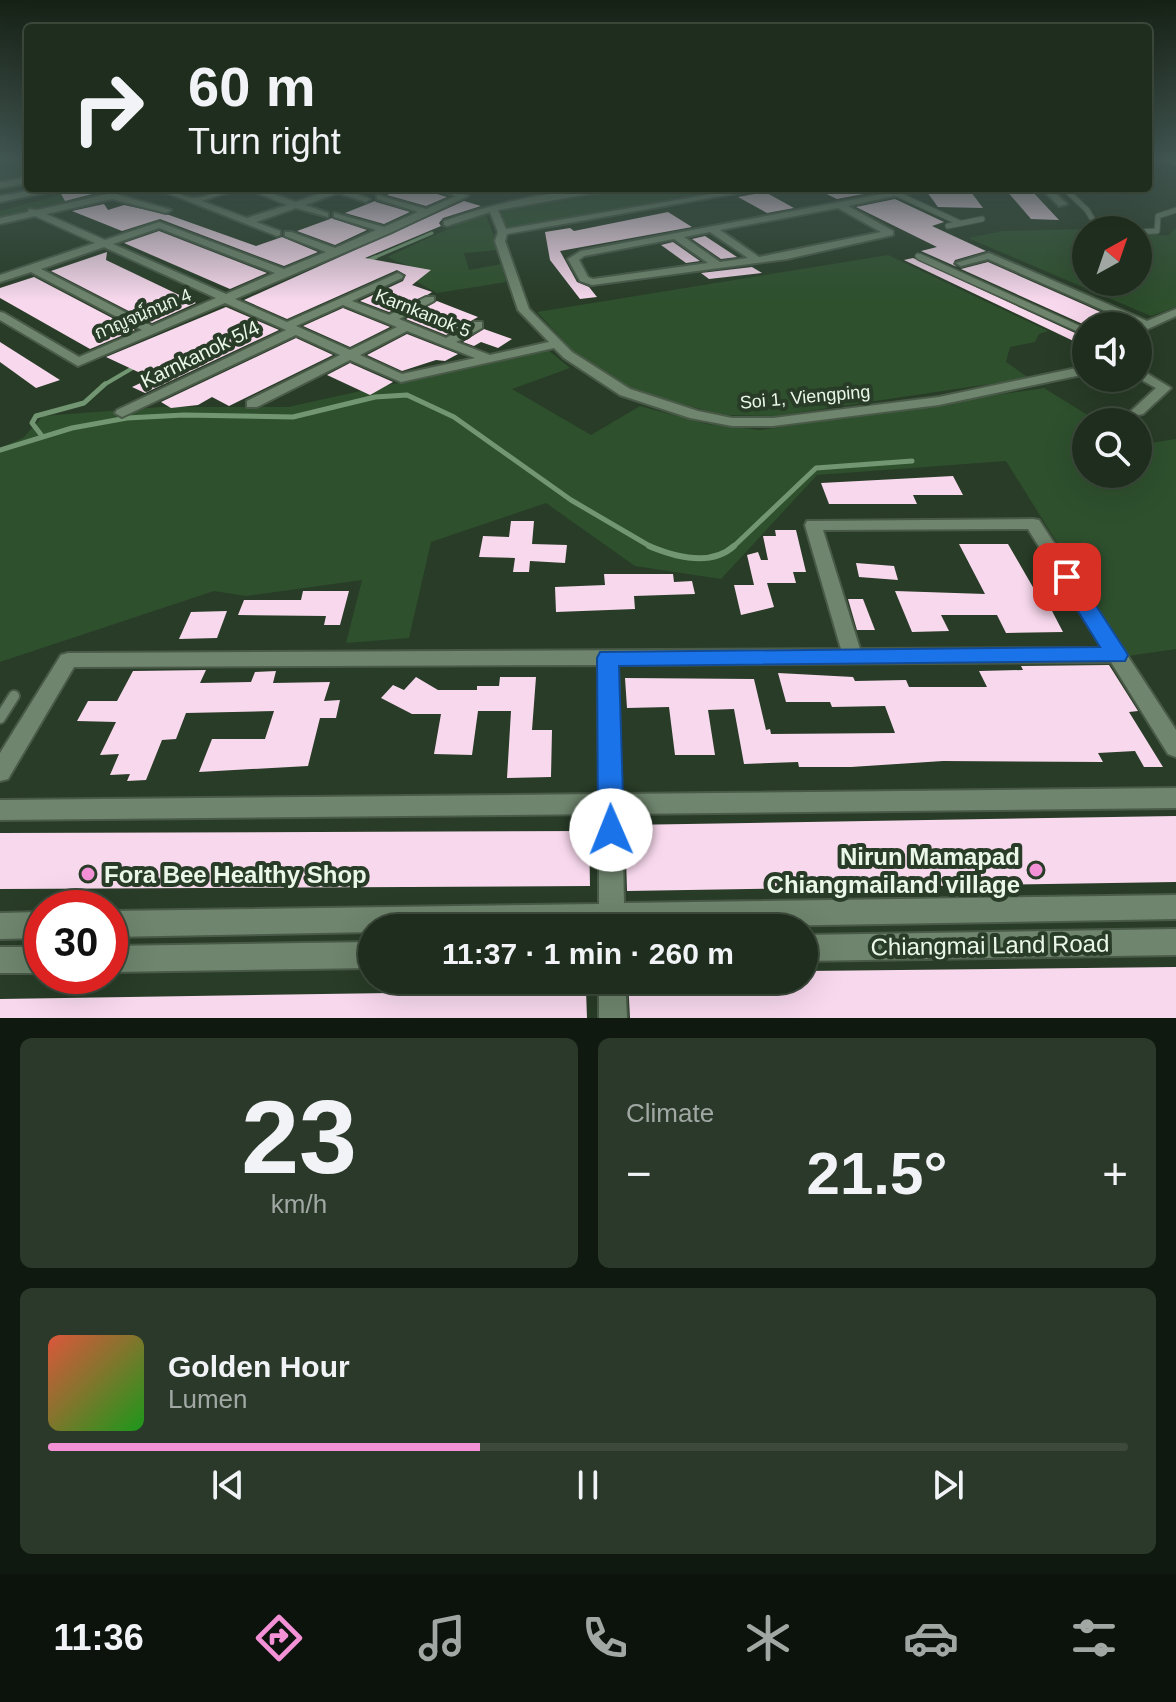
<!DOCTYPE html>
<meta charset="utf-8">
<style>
body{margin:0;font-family:Arial,Sarabun,sans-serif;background:#2b392a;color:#f1f3f6;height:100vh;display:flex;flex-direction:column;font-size:30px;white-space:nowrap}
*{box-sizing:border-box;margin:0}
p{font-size:26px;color:#a1a8a4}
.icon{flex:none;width:44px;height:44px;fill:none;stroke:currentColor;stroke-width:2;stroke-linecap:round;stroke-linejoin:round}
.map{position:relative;height:1018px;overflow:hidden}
.side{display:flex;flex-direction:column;gap:20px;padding:20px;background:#101910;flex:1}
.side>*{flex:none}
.hud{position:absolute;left:24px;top:24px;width:1128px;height:168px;border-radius:8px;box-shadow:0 8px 32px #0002,0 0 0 2px #3c493b;background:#1e2d1d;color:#f1f3f6;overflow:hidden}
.needle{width:52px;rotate:40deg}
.fabs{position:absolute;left:1072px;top:216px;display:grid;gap:16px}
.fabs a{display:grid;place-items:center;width:80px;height:80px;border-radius:50%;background:#1e2d1d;box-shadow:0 8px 32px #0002,0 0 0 2px #3c493b;font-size:40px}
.speed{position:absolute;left:24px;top:890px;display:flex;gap:16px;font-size:40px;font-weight:700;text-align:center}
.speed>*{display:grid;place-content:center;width:104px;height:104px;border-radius:50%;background:#1e2d1d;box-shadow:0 8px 32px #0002,0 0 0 2px #3c493b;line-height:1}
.speed .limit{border:12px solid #d22;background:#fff;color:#111}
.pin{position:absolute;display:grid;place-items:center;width:68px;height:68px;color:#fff;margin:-34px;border-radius:16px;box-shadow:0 4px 12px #0006}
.me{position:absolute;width:88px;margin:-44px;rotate:359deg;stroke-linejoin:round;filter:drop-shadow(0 0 6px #0008)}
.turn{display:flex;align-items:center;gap:28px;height:168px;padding:0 32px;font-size:36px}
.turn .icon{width:104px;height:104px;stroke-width:2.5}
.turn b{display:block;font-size:56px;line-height:68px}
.big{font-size:60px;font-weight:600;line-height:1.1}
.side .card{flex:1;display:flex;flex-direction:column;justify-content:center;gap:12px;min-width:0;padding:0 28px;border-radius:12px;background:#2b392a}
.side .dial{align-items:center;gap:0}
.dial b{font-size:104px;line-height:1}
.song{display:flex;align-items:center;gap:24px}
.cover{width:96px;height:96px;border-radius:12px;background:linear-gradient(135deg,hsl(10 70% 55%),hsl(120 70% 35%))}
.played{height:8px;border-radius:4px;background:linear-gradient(90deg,#f391d6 40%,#3c493b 40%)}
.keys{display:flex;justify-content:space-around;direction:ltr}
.heat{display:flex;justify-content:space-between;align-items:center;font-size:44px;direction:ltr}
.side .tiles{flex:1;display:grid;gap:20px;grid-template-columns:1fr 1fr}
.card:last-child{grid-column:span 2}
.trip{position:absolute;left:358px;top:914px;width:460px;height:80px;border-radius:40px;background:#1e2d1d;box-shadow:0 8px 32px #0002,0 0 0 2px #3c493b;font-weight:600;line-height:80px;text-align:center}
.tab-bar{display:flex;height:128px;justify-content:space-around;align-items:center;background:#0c120c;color:#a1a8a4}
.tab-bar .icon{width:56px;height:56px}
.tab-bar .current{color:#f391d6}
.tab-bar b{font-size:36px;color:#f1f3f6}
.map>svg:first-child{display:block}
.green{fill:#2e502d}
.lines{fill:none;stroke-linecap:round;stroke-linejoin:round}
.stream-far3{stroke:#739672;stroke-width:3}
.stream-far2{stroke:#739672;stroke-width:4}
.stream-far1{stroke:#739672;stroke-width:5}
.stream{stroke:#739672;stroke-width:6}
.building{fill:#f8d8ed}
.service-far2-casing{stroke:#495a48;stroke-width:7}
.service-far1-casing{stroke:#495a48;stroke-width:9}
.service-casing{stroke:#495a48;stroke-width:14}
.minor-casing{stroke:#495a48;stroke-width:4}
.service-far2{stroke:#6f856d;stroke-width:5}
.service-far1{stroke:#6f856d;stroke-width:6}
.service{stroke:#6f856d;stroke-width:10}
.minor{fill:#6f856d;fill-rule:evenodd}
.route{fill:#1a73e8;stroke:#114b97;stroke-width:2}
.poi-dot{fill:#f391d6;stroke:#283c27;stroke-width:3}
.labels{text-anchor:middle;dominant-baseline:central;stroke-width:8;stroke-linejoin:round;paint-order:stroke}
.far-street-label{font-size:18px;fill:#eaf7e9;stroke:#283c27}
.street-label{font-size:20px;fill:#eaf7e9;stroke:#283c27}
.near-poi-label{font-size:24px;font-weight:bold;fill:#eaf7e9;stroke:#283c27;text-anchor:end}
.near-street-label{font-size:24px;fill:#eaf7e9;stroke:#283c27}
</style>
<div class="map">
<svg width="1176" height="1018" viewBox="0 0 1176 1018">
<rect width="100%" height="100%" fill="#283c27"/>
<g class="green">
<polygon points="0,159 28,159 28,178 0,183"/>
<polygon points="631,188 719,188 726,192 507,229 502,227 502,210"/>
<polygon points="89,192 92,196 0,220 0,211 67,193"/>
<polygon points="485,212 499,250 464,253 469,270 501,264 506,282 437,293 410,278 424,272 387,257"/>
<polygon points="1176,228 1176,307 1151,316 968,238 1003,231 1092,229 1104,230 1086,230 1086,282 1138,282 1138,233 1168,236"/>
<polygon points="888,255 1048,331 1039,334 1035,342 1010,347 1006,362 1029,378 775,416 723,415 630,390 574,352 537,312"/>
<polygon points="548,350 570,368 512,389 591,435 640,406 707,424 760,430 1044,388 1099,422 1086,422 1086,474 1138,474 1138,445 1176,439 1176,649 1128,656 1006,461 817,475 721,579 635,566 546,503 431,542 409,638 346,643 362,580 246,596 214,591 0,662 0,448 23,438 43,416 161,407 288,407"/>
</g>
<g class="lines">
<polyline class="stream-far3" points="371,259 432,233"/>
<g class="stream-far2">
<polyline points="367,261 376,257"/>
<polyline points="102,386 136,366"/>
</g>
<g class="stream-far1">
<polyline points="42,436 32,423 36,416 84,403 105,384"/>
<polyline points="0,450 72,428 127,418 184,415 293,417 375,397 407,395 454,417 571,500 653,548"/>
<polyline points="732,548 816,468 912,461"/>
</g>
<path class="stream" d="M649,546c26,11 62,21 85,0"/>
</g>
<g class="building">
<polygon points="69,188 93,188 96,193 65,201 60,192"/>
<polygon points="405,188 417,188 447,197 426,206 387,195"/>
<polygon points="814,188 885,188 885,190 837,199"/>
<polygon points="1006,190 1031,190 1059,220 1031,219"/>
<polygon points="765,192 794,208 767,213 738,197"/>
<polygon points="927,192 971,192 983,208 938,207"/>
<polygon points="895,199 944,222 932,226 986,251 955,260 953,264 957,267 921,251 937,247 856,207"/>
<polygon points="375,201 376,202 410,212 384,224 345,213"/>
<polygon points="464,201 481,206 443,218 439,223 441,226 365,258 431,270 412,285 432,292 429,294 389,312 360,301 403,281 406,275 397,270 287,319 244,300"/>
<polygon points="104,204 108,210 124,205 169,215 256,246 282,237 318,252 284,266 160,219 122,231 72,211"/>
<polygon points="668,212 692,227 560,251 577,282 589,287 597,297 580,299 550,260 545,232 570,228 574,231"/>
<polygon points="330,219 331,218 367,230 335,245 297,231"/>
<polygon points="159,231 267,273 230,289 124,243"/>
<polygon points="705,236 737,257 721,259 692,239"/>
<polygon points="673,242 700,261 686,263 661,245"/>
<polygon points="107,252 106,260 196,303 152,323 51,271"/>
<polygon points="913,258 1086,338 1086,347 904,260"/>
<polygon points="988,262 1085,305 1131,326 1087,326 961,269"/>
<polygon points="752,267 762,273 709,279 701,273"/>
<polygon points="34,277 135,330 90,349 0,298 0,288"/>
<polygon points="437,301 460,310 478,317 446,335 406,319"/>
<polygon points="226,307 279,330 145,393 132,387 151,378 106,357"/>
<polygon points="343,308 390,327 350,347 303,326"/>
<polygon points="484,329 512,339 498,348 481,342 474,346 463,342"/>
<polygon points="407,334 458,354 445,361 436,360 402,371 367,355"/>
<polygon points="296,338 333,355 229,406 212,397 198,405 171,408 161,402"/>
<polygon points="0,342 60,380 36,388 0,362"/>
<polygon points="350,363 393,382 370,395 327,375"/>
<polygon points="953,476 963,495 913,495 917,504 829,504 821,483"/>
<polygon points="511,521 534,521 532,544 567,545 565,563 530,561 529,572 513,572 515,558 479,557 483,536 509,537"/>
<polygon points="775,530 796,530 806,572 793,572 796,583 767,583 774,607 741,615 734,585 754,585 747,555 758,552 761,560 768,560 763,536 776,536"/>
<polygon points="959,544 1008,544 1034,589 1040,588 1063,632 1006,633 997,615 941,615 949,631 912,632 895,591 985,594"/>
<polygon points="856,563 894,566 898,580 859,577"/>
<polygon points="604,574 673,574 674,582 692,581 695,594 634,596 635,609 556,612 555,587 605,585"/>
<polygon points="303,591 349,591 340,625 324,625 326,616 238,615 244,600 301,600"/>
<polygon points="848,599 863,599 875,630 857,630"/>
<polygon points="227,611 217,638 179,639 191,612"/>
<polygon points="1109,665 1138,711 1129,712 1163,767 1144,767 1135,751 1098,753 1103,762 943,761 851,767 799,767 798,762 744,764 734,709 708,710 715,755 675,755 669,707 627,708 625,678 754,679 766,730 770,729 771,734 895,733 885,706 832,707 830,702 786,702 778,673 853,677 855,681 906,680 909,687 987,687 979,671 1023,670 1021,666"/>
<polygon points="206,670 200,683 251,682 255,672 276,671 273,683 330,682 324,701 340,700 336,718 320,718 308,766 199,772 212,739 265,739 274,711 186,713 176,739 162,740 146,780 127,781 130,774 110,775 119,754 100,755 116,722 77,721 88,701 117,701 133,671"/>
<polygon points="416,677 438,690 477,690 477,686 499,686 500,677 536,677 532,730 552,730 551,777 507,778 511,711 478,711 472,755 434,754 441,714 412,714 381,698 393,685 404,690"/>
<polygon points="1176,816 1176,882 627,891 625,825"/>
<polygon points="589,831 590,886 0,889 0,833"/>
<polygon points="1176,967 1176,1018 630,1018 628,980 804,980 804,971"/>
<polygon points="586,990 587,1018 0,1018 0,999"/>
</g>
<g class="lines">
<defs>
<g id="service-far2">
<polyline points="1164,159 1176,163"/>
<polyline points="1064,188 1087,210 1096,225 1116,230"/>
<polyline points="897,194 960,223"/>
<polyline points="948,226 982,219"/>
<polyline points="1138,232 1157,231 1158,216 1176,210"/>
<polyline points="918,256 925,259"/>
</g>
<polyline id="service-far1" points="920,257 1086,332"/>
<polyline id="service" points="0,718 14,696"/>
<g id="minor">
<polygon points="28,177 28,183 0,188 0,182"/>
<polygon points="47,188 66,188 0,202 0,196"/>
<path d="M155,188c15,0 26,10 39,10 13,0 30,-10 46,-10l-38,13 45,17 40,-13 -42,-17h12l39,14 33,-12 -1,-2h13l29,11 -4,3 -28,-9 -33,12 23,8v4l-32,-9 -40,14 24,9v4l-3,1z"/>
<path d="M434,188h13l21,8 -78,37 -155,66 52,23 111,-49 5,3 -1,2 -50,23 37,14 37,-18h8v4l-35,18 47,19 28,-16h8v6l-26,14 34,13 59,-13 -31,-32 -23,-69 3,-9 -8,-20 -43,14 -3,-1v-4c56,-20 120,-33 179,-33l-125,22 8,19 241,-41h20l-260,46 -2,7 24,68 43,43 58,37 68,22 34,7h41l166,-21 147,-31v8l-147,31 -166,21h-41l-42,-8 -70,-23 -56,-37 -10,-10 -153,34 -51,-22 -93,47h-10v-6l93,-46 -44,-20 -174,82 -7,-4 2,-3 169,-80 -61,-27 -147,63 -78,-46v-8l4,1 75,44 63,-27 -111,-58 -31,10v-7l95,-32 -60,-27 -35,8v-6l28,-6 1,-3 8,1 75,-17 59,17 -5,3 -54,-14 -66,15 59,26 54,-18 125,47 42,-17 -41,-16v-4h6l44,16 41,-18 -42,-13v-4l50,14 34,-15 -41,-13v-4l49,14 30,-13zM159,228l116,45 -49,21 -113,-50zM104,247l112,51 -64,28 -111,-57zM343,305l54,22 -47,23 -54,-24zM407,331l68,27 -73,16 -42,-19z"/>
<path d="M914,188h18l-84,18 45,25v4l-106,24 -195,26 -12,-4 -12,-22 13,-8zM838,208l43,24 -122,25 -39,-27zM710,232l38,26 -28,4 -36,-25zM674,239l34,24 -115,16 -5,-2 -9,-17 5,-4z"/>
<polygon points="1041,188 1050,188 1067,204 1059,206"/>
<polygon points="989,253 1147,321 1176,309 1176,316 1139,333 1137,325 988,259 961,266 956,263"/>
<polygon points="1138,368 1171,388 1143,414 1138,415 1131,411 1156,388 1138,378"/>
<path d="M1033,519l6,1 137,210v27l-8,-3 -57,-92 -493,3 3,129 555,-6v20l-554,6 2,89 552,-8v24l-535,9h-269v4l-262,5v-26l489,-7v-90l-599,6v-20l599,-6 -1,-129 -524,2 -66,112 -8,2v-28l61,-98 7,-2 773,-4 -36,-124 2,-4zM1028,529l74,119 -242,1 -37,-119z"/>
<polygon points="42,912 42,938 0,939 0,913"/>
<polygon points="1176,929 1176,955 804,961 804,935"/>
<polygon points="372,942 372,968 110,972 110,946"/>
<rect x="0" y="947" width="42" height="26"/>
<polygon points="599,980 625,980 627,1018 599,1018"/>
</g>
</defs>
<use href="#service-far2" class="service-far2-casing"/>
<use href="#service-far1" class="service-far1-casing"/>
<use href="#service" class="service-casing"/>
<use href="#minor" class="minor-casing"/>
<use href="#service-far2" class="service-far2"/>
<use href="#service-far1" class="service-far1"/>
<use href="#service" class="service"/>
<use href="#minor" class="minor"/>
</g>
<linearGradient id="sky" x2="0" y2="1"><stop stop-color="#162115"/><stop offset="0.53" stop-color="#425652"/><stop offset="1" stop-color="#425652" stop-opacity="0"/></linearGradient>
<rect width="1176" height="301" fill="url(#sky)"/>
<polygon class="route" points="1067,570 1074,572 1125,650 1128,655 1125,661 619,666 624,830 620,839 611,842 602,839 598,830 597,658 600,652 1100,647 1057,577"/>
<g class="poi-dot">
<circle cx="1036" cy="870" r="8"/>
<circle cx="88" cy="874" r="8"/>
</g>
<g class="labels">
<g class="far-street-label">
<text transform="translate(423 313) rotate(22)">Karnkanok 5</text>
<text transform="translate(143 314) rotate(-23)">กาญจน์กนก 4</text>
<text transform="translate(805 397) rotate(-5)">Soi 1, Viengping</text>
</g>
<g class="street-label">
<text transform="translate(200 354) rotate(-26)">Karnkanok 5/4</text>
</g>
<g class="near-poi-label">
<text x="1020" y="856">Nirun Mamapad<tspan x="1020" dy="28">Chiangmailand village</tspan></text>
<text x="104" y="874" text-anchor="start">Fora Bee Healthy Shop</text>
</g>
<g class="near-street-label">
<text transform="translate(990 945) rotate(-1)">Chiangmai Land Road</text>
</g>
</g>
</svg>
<div class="fabs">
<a><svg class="needle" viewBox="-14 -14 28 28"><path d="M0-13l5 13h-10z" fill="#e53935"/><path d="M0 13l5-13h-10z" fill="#a1a8a4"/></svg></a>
<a><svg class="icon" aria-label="sound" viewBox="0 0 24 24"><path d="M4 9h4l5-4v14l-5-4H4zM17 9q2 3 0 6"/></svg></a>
<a><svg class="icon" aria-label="search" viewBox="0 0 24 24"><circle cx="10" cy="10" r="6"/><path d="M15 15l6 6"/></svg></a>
</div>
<div class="speed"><div class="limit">30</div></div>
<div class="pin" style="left:1067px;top:577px;background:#d93025"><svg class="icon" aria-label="arrive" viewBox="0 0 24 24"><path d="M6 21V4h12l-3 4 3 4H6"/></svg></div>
<svg class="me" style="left:611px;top:830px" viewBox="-20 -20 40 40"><circle r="19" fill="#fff"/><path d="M0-13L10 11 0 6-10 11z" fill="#1a73e8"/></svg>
<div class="trip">11:37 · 1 min · 260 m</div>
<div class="hud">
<div class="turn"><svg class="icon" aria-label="right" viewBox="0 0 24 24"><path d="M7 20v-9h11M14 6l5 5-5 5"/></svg><div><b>60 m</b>Turn right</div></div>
</div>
</div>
<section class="side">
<div class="tiles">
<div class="card dial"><b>23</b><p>km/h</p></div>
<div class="card"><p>Climate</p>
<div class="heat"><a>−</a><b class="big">21.5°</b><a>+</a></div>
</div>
<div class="card">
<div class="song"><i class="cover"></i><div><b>Golden Hour</b><p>Lumen</p></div></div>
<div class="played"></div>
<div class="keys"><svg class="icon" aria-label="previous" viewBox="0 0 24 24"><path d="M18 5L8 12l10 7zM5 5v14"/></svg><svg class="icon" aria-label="pause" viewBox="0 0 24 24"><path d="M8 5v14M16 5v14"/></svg><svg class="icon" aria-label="next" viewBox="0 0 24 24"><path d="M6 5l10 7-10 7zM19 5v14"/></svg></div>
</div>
</div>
</section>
<nav class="tab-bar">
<b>11:36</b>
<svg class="icon current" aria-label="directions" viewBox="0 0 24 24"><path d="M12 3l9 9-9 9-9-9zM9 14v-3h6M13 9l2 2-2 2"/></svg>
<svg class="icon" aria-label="music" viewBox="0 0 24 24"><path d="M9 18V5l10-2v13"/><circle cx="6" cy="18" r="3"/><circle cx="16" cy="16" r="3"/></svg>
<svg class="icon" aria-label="phone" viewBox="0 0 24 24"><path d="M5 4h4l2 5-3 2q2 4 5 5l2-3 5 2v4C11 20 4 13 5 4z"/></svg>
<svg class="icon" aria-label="climate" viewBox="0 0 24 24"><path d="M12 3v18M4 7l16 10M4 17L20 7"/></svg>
<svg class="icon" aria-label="car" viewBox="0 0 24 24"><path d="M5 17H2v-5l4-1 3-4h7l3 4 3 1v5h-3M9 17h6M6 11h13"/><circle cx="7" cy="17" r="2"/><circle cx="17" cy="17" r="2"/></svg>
<svg class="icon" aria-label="filters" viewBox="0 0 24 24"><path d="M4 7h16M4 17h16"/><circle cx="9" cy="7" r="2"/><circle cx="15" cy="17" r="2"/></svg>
</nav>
